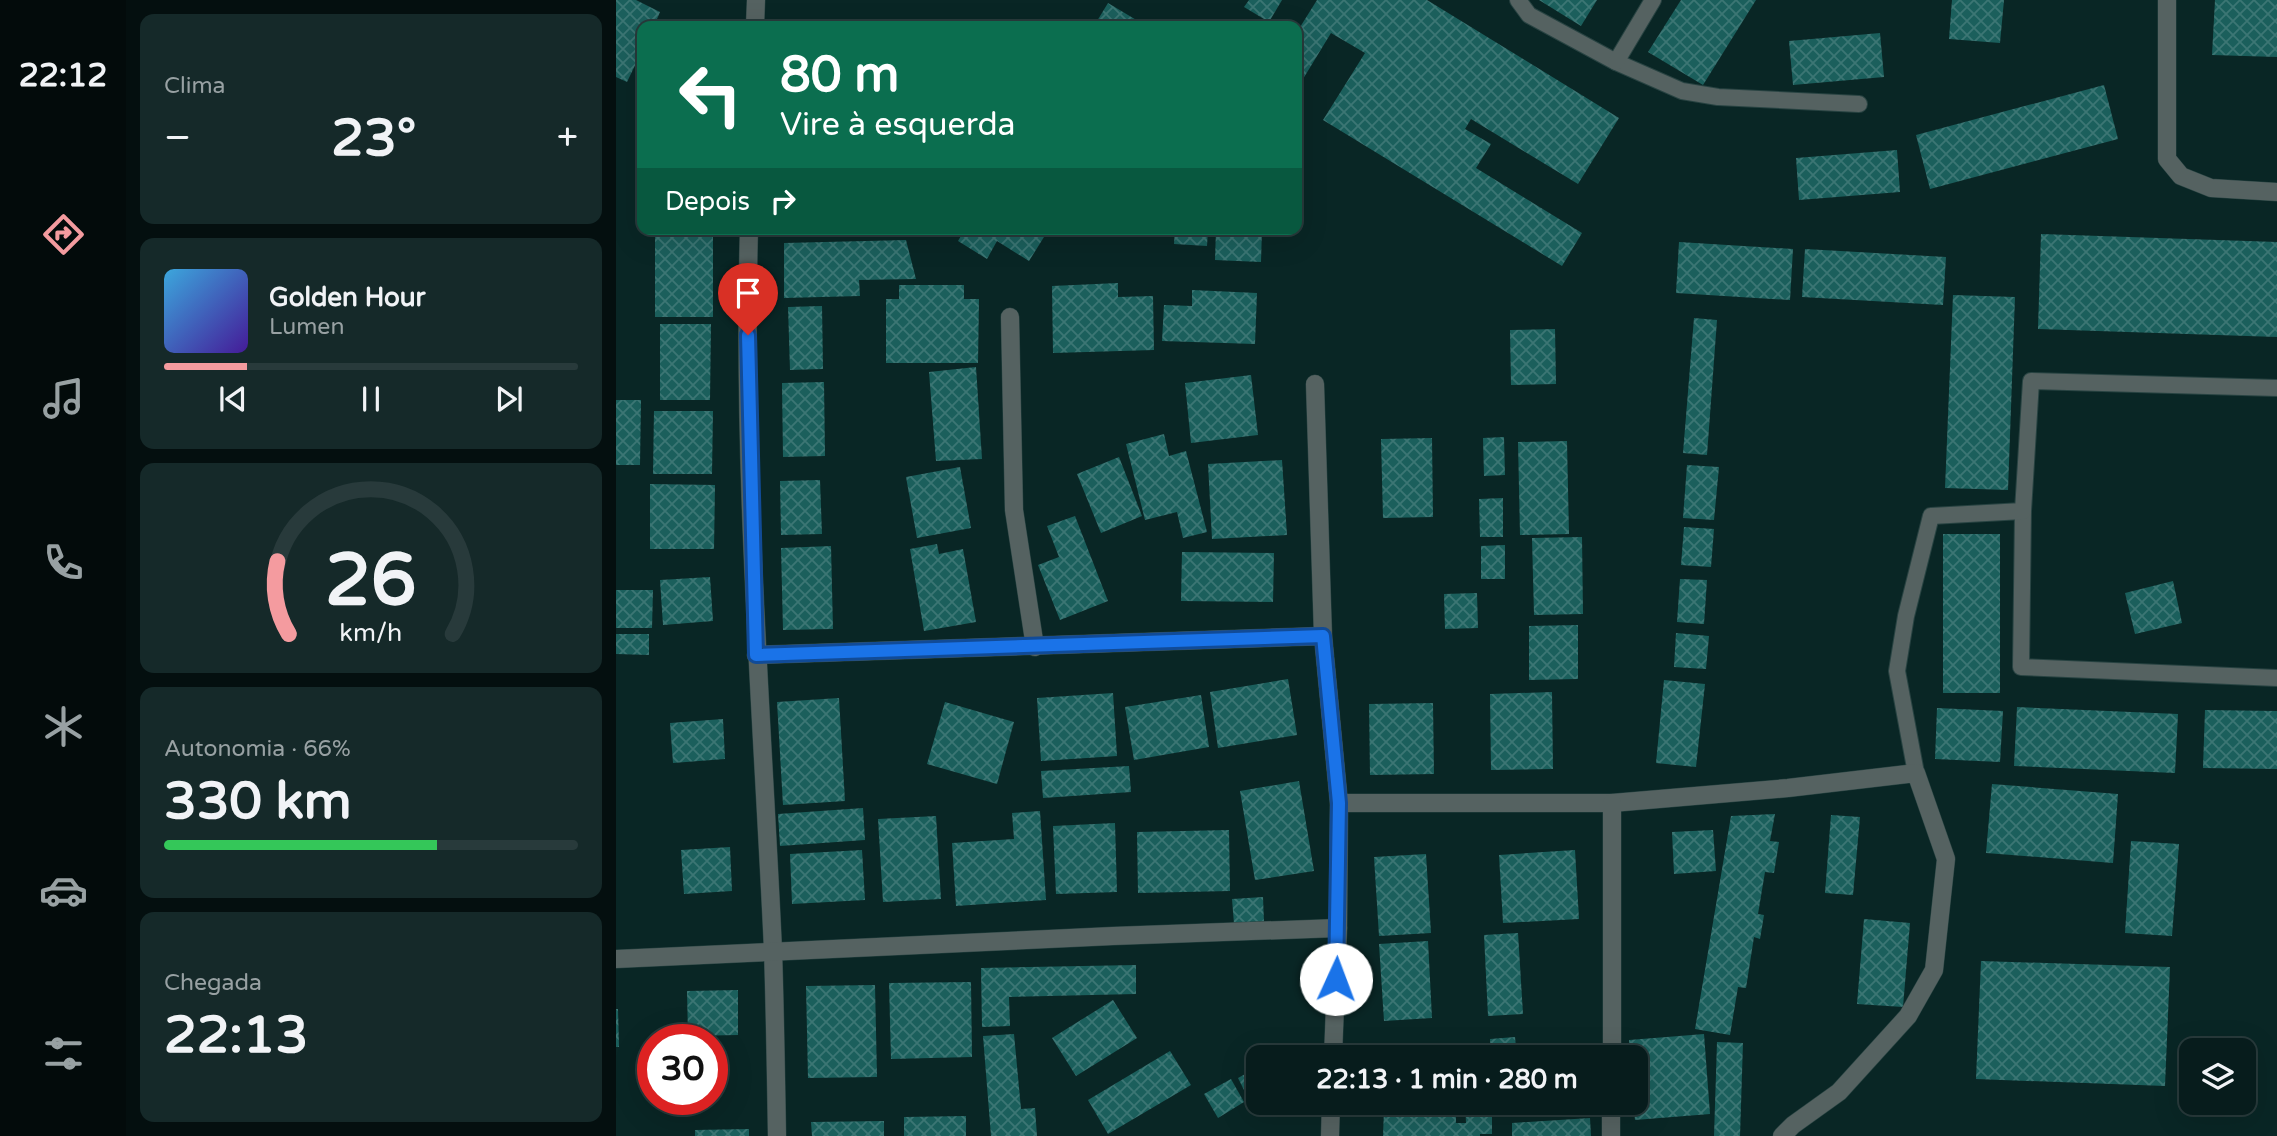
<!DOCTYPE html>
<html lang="pt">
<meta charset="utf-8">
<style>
body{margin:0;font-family:"Varela Round",sans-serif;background:#152929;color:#f1f3f6;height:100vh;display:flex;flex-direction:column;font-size:26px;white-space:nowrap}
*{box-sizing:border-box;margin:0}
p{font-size:23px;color:#98a1a3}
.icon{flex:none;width:38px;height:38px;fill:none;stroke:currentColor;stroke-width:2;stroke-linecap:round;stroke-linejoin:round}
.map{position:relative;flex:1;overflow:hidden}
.drawer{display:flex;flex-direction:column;gap:14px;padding:14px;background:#040f0f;width:490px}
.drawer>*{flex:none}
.hud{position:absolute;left:21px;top:21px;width:665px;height:214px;border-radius:14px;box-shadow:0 7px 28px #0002,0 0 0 2px #283a3b;background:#0b6e4f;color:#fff;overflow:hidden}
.fabs{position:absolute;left:1563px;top:1038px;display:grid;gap:14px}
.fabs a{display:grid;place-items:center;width:77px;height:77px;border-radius:14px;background:#071c1c;box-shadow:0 7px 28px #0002,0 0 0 2px #283a3b;font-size:35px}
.speed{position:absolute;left:21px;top:1024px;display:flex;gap:14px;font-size:35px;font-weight:700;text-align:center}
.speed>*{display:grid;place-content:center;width:91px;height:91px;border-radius:50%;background:#071c1c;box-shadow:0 7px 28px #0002,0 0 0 2px #283a3b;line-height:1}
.speed .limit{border:10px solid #d22;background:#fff;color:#111}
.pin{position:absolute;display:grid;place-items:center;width:60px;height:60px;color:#fff;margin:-72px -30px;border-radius:50% 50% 50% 0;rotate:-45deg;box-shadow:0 0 7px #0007}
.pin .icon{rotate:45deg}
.me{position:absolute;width:77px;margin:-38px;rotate:2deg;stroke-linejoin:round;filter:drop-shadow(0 0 5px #0008)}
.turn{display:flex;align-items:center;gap:24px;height:147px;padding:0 28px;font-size:32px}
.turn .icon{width:91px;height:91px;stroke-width:2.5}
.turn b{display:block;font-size:49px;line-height:60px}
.then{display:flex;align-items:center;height:66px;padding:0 28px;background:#0003;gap:14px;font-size:26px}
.big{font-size:52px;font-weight:800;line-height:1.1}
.drawer .card{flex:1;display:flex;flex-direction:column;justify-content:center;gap:10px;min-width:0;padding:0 24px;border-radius:14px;background:#152929}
.drawer .dial{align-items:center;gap:0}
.dial svg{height:182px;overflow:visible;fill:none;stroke:#283a3b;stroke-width:7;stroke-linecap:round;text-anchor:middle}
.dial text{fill:#f1f3f6;stroke:none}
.song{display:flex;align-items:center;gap:21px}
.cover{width:84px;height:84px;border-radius:10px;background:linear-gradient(135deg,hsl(200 70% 55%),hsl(260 70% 35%))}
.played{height:7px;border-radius:4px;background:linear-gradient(90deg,#f49b9f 20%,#283a3b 20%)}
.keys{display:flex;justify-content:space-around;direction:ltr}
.heat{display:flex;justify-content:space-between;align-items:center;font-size:38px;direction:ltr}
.charge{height:10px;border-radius:5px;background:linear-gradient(90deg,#34c759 66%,#283a3b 0)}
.trip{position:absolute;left:630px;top:1045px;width:402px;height:70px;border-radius:14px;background:#071c1c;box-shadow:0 7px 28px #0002,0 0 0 2px #283a3b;font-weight:800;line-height:70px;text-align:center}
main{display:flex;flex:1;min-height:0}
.dock{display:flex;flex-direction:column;width:126px;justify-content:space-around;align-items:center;background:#030b0b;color:#98a1a3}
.dock .icon{width:49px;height:49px}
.dock .on{color:#f49b9f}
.dock b{font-size:32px;color:#f1f3f6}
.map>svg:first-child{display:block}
.building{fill:url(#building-cross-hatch)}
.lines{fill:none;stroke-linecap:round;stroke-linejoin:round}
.lane-casing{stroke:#284342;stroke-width:18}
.street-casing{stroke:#284342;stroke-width:19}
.lane{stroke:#556261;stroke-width:16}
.street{stroke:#556261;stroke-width:18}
.route-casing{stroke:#114b97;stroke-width:18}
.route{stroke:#1a73e8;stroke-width:12}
</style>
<main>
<nav class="dock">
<b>22:12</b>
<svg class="icon on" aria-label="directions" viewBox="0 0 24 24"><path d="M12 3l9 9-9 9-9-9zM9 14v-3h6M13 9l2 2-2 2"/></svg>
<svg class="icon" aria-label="music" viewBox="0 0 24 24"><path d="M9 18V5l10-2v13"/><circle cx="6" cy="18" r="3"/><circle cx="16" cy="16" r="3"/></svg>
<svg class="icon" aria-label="phone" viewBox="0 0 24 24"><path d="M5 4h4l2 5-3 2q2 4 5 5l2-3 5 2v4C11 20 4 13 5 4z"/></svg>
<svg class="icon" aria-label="climate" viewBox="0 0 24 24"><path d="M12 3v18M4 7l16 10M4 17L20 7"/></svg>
<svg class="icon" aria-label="car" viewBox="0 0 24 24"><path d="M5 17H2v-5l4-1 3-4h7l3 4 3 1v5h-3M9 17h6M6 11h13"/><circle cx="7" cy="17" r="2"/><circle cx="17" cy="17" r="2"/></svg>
<svg class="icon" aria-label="filters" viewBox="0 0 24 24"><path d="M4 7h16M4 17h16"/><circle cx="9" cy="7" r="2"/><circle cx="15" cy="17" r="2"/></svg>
</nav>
<section class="drawer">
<div class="card"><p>Clima</p>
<div class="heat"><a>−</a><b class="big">23°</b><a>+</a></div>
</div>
<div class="card">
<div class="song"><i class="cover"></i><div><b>Golden Hour</b><p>Lumen</p></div></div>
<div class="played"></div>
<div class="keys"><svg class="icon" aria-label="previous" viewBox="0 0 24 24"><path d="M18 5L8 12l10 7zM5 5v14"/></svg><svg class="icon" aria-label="pause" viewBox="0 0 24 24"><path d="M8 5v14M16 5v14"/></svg><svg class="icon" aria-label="next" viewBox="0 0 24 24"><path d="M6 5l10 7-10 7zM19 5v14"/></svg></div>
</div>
<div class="card dial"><svg viewBox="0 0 100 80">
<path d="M14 69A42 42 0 1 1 86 69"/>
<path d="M14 69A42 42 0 0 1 9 37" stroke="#f49b9f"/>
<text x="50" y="56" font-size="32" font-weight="700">26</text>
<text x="50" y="72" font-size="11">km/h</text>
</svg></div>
<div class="card"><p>Autonomia · 66%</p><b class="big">330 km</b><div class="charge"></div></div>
<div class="card"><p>Chegada</p><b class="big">22:13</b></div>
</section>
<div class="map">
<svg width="1661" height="1136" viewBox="0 0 1661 1136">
<defs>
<pattern id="building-cross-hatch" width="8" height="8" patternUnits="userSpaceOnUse" patternTransform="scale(1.75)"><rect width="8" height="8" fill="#1b5f5c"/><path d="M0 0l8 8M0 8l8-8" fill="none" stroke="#3c7674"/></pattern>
</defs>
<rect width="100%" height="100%" fill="#092625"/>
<g class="building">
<polygon points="0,0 20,0 44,12 38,26 26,26 26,51 11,82 0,77"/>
<polygon points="633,0 666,0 653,22 628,7"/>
<polygon points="701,0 811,0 1003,118 962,184 855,119 849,129 875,144 860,168 966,233 946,266 707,120 749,53 715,33 687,79 681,75 681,32"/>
<polygon points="923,0 981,0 965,26"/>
<polygon points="1065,0 1140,0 1087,85 1032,52"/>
<polygon points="1336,0 1388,0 1384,43 1333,39"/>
<polygon points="1599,0 1661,0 1661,57 1596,55"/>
<polygon points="492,3 522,21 519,26 478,26"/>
<polygon points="1264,33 1268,77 1177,85 1173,41"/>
<polygon points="1488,85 1502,139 1314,189 1300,135"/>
<rect x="23" y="90" width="3" height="37"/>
<polygon points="1281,150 1284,192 1183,200 1180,158"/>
<polygon points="173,229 207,229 207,233 173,231"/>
<polygon points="349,229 433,229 413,261 381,241 371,259 342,241"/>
<polygon points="559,229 592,229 591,246 558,244"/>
<polygon points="600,229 646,229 645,262 599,260"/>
<rect x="39" y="231" width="58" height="86"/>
<polygon points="1425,234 1661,242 1661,337 1422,329"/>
<polygon points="290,240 300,279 243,280 244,296 168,298 168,243"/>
<polygon points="1063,242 1177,249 1174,300 1060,293"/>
<polygon points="1189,249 1330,257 1327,305 1186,297"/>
<polygon points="502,283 502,297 537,296 538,350 437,353 436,286"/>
<polygon points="283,285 348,285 348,299 363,299 362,363 270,363 270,299 283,299"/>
<polygon points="576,290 641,293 639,344 546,341 548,305 576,306"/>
<polygon points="1337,295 1399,297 1392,490 1329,488"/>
<polygon points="206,306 207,369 174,370 172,307"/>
<polygon points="1078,318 1101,320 1091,455 1067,453"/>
<polygon points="44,324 95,324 94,400 44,400"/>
<polygon points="939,329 940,384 895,385 894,330"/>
<polygon points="360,367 366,459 320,461 313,372"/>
<polygon points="635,375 642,435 575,443 569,383"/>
<polygon points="208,382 209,456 167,457 166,383"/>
<polygon points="0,400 25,400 24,465 0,465"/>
<polygon points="38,411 97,411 96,474 37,474"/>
<polygon points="548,434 553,456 570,451 591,532 567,538 561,512 529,520 510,444"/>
<polygon points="888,437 889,475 868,476 867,438"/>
<polygon points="816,438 817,517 767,518 765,439"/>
<polygon points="951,441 953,534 904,535 902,442"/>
<polygon points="503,457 526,516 485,533 461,474"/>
<polygon points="666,460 671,535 596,539 592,464"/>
<polygon points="1071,465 1103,467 1098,520 1067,518"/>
<polygon points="344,467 355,528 301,538 290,477"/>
<polygon points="204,480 206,534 165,535 164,481"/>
<polygon points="34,484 99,485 98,549 34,549"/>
<polygon points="887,498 887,537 864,537 863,499"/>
<polygon points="459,516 492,601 444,620 422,565 443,557 431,526"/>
<polygon points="1068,527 1098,529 1095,567 1065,565"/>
<rect x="1327" y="534" width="57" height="159"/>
<polygon points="966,537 967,614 918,615 916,538"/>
<polygon points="321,544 323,554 347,549 360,622 308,631 294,549"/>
<polygon points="889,545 889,579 865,579 865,546"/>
<polygon points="215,546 217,629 167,630 165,548"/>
<polygon points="566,552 658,553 657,602 565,601"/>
<polygon points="94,577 97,621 47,625 44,580"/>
<polygon points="1064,579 1091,580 1088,624 1061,622"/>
<polygon points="1557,581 1566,623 1519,634 1509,593"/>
<polygon points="0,590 37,590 36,628 0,628"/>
<polygon points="861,593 862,628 829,629 828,594"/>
<polygon points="962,625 962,679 913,680 913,626"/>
<polygon points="1060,633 1093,636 1090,669 1058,667"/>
<polygon points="0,634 33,634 33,655 0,654"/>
<polygon points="672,679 681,735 602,748 594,692"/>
<polygon points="1048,680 1089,684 1080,767 1040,763"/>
<polygon points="936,692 937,769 875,770 874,694"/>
<polygon points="497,693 501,756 425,761 421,698"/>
<polygon points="585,695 593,747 518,760 509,707"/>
<polygon points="223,698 229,801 167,805 161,702"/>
<polygon points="329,702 398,722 381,784 311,764"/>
<polygon points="817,703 818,774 754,775 753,704"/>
<polygon points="1401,707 1562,714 1559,773 1398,766"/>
<polygon points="1321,708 1387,711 1384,762 1319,759"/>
<polygon points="1589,710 1661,711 1661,769 1587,768"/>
<polygon points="107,719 109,759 57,763 54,723"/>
<polygon points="513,766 515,792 427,798 425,771"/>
<polygon points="683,781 698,871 639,880 624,791"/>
<polygon points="1376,784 1502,794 1497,863 1370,853"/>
<polygon points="247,808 249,840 164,846 162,814"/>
<polygon points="424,811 430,900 340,906 336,843 398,839 396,813"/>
<polygon points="1159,814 1154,841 1163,842 1158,873 1149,872 1142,914 1148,915 1144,939 1138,937 1130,988 1122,987 1114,1035 1079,1029 1115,816"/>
<polygon points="1215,815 1244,817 1237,895 1209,893"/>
<polygon points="320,816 325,899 267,902 262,819"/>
<polygon points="499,823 501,892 440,894 437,826"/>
<polygon points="613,830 614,891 522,893 521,832"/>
<polygon points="1097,830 1100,871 1058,874 1056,832"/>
<polygon points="1515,841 1563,844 1556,936 1509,933"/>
<polygon points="114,847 116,891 68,894 65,850"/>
<polygon points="246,850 249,900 176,904 174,854"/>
<polygon points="959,850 963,919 887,923 883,855"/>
<polygon points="810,854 815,933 763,936 758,857"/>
<polygon points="647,897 648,922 618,924 616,899"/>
<polygon points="1248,919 1294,923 1287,1007 1241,1004"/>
<polygon points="902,933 907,1014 872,1016 868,935"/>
<polygon points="812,941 816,1018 768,1021 763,944"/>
<polygon points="1365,961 1554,967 1549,1086 1360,1079"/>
<polygon points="520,965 520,994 393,997 394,1026 366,1027 365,968"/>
<polygon points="355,982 356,1057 275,1059 273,983"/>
<polygon points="259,985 261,1077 192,1078 190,986"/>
<polygon points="122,990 122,1035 72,1036 71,991"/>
<polygon points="497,1000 521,1038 460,1076 436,1038"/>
<polygon points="0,1009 2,1009 3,1047 0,1047"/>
<polygon points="398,1034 405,1109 419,1108 421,1136 375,1136 367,1036"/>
<polygon points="1088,1034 1094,1114 1019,1120 1017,1102 1020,1102 1020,1057 1014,1057 1013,1040"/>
<polygon points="899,1037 901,1057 875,1057 874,1039"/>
<polygon points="1101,1042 1127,1043 1124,1136 1098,1136"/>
<polygon points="554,1051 575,1085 492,1134 472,1100"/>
<polygon points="642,1067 642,1096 633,1100 622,1078"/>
<polygon points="615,1079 628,1102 602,1118 588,1094"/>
<polygon points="801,1102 826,1102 826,1110 840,1110 840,1123 850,1123 849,1102 876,1102 876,1105 898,1105 898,1116 876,1117 876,1134 864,1134 864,1136 767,1136 768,1108 801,1109"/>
<polygon points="350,1116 350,1136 288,1136 288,1117"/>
<polygon points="974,1118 975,1136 896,1136 896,1123"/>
<polygon points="268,1121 268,1136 196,1136 195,1122"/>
<polygon points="133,1129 133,1136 79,1136 79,1130"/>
</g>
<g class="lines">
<defs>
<g id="lane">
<polyline points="902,0 913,15 1000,62 1066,91 1102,97 1243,104"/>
<polyline points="1000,62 1037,0"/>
<polyline points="1407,511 1405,667 1661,678"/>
<polyline points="1300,773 1281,671 1290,616 1315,516 1407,511 1415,381 1661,388"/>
</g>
<g id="street">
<polyline points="1551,0 1551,159 1565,176 1595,188 1661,192"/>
<polyline points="139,26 140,0"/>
<path d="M133,229c-7,241 13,481 24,721 2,62 3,124 4,186"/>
<polyline points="394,317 398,510 419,647"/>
<polyline points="699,384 707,636 723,803 722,928 717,1057"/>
<polyline points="140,655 707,636"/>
<polyline points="723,803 996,803 1172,788 1300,773 1330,859 1318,970 1292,1016 1223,1092 1177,1125 1166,1136"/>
<polyline points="0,959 497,936 722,928"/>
<polyline points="996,1057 996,803"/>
<polyline points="714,1136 715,1102"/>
<polyline points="995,1136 995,1102"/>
</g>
</defs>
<use href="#lane" class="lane-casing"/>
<use href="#street" class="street-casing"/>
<use href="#lane" class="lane"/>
<use href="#street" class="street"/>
</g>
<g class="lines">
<defs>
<polyline id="route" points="132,335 140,655 707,636 723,803 720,979"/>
</defs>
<use href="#route" class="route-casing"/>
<use href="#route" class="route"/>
</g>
</svg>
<div class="fabs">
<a><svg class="icon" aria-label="layers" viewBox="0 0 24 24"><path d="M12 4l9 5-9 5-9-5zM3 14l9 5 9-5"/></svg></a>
</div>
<div class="speed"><div class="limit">30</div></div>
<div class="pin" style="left:132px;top:335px;background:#d93025"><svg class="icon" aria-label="arrive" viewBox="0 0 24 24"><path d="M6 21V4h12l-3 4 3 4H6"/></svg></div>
<svg class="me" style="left:720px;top:979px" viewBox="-20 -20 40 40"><circle r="19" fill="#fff"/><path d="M0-13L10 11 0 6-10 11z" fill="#1a73e8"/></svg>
<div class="trip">22:13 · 1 min · 280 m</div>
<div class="hud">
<div class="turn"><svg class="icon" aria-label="left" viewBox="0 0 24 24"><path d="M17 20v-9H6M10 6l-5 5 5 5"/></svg><div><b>80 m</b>Vire à esquerda</div></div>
<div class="then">Depois<svg class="icon" aria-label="right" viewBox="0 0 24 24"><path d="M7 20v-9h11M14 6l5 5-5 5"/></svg></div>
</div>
</div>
</main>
